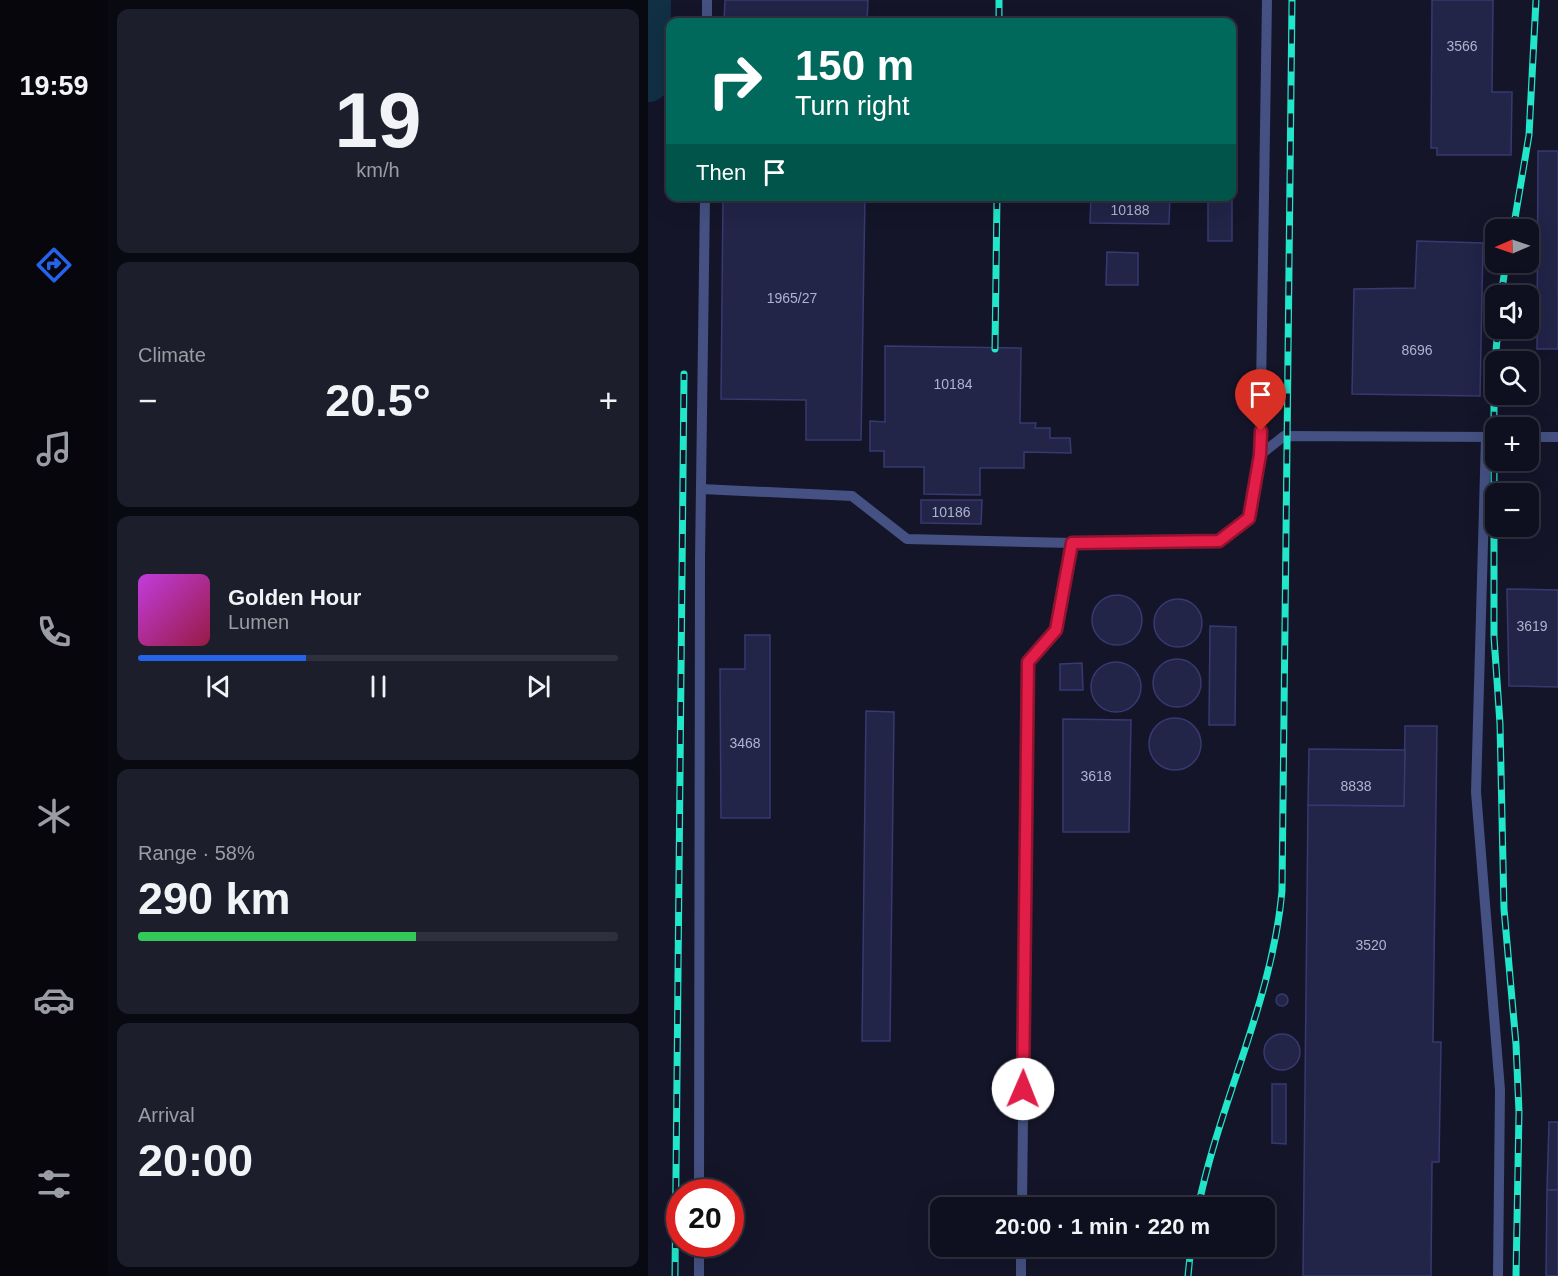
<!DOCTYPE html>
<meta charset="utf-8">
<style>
body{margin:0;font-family:Arial,sans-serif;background:#1d1e2c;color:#f1f3f6;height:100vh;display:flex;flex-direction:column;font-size:22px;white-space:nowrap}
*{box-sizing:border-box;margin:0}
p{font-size:20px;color:#9b9da4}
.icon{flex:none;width:33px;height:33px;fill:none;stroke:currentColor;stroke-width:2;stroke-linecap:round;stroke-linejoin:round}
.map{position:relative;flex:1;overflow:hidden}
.panel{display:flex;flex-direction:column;gap:9px;padding:9px;background:#080911;width:540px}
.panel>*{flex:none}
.hud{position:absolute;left:18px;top:18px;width:570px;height:183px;border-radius:12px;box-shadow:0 6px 24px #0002,0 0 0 2px #2f303d;background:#00695c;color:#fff;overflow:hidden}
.needle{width:39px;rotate:268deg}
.controls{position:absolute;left:837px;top:219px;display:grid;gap:12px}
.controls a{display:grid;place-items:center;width:54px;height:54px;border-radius:12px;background:#0f101f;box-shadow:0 6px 24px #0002,0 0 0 2px #2f303d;font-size:30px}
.speed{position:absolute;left:18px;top:1179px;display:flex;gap:12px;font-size:30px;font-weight:700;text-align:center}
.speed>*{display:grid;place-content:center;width:78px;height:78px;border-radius:50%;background:#0f101f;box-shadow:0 6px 24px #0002,0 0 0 2px #2f303d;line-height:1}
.speed .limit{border:9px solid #d22;background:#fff;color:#111}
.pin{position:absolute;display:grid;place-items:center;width:51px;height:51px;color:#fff;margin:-62px -26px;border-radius:50% 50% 50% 0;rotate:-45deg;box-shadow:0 0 6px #0007}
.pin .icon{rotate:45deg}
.me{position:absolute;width:66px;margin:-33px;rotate:1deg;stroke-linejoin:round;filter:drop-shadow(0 0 4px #0008)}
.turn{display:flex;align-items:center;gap:21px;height:126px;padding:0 30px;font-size:27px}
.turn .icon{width:78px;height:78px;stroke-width:2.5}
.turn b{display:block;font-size:42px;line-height:51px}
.then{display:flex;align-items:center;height:57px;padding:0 30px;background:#0003;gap:12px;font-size:22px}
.big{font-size:45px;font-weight:700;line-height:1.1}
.panel .tile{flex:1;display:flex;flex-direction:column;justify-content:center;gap:9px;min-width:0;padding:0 21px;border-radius:12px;background:#1d1e2c}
.panel .dial{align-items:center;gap:0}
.dial b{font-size:78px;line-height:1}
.song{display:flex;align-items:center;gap:18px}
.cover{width:72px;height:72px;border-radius:9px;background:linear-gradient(135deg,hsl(290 70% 55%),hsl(340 70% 35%))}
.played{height:6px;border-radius:3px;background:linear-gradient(90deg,#2563eb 35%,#2f303d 35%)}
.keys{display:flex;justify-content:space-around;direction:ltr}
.heat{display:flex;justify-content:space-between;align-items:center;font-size:33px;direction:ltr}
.charge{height:9px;border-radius:4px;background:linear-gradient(90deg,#34c759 58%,#2f303d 0)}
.trip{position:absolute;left:282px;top:1197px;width:345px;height:60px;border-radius:12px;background:#0f101f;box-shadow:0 6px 24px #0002,0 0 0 2px #2f303d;font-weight:700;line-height:60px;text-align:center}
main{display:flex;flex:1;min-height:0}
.tab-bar{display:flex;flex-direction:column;width:108px;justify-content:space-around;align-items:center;background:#06060c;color:#9b9da4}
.tab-bar .icon{width:42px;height:42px}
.tab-bar .active{color:#2563eb}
.tab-bar b{font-size:27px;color:#f1f3f6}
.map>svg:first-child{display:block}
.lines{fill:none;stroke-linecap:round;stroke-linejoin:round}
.river{stroke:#113044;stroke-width:44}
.building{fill:#222448;stroke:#373971;stroke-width:1.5}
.lane{stroke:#445182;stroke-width:10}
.rail-casing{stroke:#21e6c9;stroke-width:7}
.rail{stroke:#141529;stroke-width:4.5;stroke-dasharray:14;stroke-linecap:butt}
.route-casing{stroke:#92132f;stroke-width:15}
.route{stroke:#e11d48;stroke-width:10}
.labels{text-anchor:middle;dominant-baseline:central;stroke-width:6;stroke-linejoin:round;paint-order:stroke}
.number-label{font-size:14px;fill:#b0b3ce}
</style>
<main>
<nav class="tab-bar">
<b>19:59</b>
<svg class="icon active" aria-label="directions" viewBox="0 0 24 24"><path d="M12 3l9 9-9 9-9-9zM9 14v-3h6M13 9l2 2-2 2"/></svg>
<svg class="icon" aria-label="music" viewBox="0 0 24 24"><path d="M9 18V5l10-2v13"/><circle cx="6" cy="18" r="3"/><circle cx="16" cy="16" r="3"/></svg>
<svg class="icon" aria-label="phone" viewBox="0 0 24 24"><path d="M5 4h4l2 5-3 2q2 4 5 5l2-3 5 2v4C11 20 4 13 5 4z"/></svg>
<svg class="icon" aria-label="climate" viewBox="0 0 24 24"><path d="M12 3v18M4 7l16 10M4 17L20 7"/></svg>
<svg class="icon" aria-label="car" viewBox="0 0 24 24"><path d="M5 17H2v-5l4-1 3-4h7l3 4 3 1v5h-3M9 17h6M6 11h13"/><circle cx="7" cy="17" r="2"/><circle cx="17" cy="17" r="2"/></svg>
<svg class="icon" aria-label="filters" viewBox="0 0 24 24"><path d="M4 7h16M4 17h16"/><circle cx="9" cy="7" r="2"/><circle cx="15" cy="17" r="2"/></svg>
</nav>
<section class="panel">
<div class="tile dial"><b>19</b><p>km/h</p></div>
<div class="tile"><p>Climate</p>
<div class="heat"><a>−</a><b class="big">20.5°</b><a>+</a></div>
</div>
<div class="tile">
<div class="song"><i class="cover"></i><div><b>Golden Hour</b><p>Lumen</p></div></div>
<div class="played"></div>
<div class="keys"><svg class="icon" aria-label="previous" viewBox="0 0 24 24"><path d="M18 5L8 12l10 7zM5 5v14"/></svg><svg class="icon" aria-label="pause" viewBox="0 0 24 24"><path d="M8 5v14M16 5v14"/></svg><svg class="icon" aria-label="next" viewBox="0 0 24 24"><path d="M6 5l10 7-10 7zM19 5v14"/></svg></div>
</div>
<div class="tile"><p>Range · 58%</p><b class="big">290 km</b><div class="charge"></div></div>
<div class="tile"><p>Arrival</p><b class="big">20:00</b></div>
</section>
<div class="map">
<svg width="910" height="1276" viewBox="0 0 910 1276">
<rect width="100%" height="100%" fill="#141529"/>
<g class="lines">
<polyline class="river" points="0,80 1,0"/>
</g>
<g class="building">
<polygon points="77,0 220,0 219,22 76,22"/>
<polygon points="784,0 845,0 844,92 864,92 863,155 789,155 789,148 783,148"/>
<polygon points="890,151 910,151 910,349 889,349"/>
<polygon points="584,186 584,241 560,241 560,196 584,196"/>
<polygon points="75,196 217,196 213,440 158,440 158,400 73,399"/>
<polygon points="443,196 522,196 521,224 442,223"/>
<polygon points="769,241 835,243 832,396 704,394 706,289 767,288"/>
<polygon points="459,252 490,253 490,285 458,285"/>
<polygon points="237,346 373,348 372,423 388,423 387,428 402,428 402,438 422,438 423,453 376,452 376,468 332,468 332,495 276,494 276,467 236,467 236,451 222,451 222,421 237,422"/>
<polygon points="273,500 334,500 333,524 273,523"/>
<polygon points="859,589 910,590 910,687 861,686"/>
<circle cx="469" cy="620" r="25"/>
<circle cx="530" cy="623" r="24"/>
<polygon points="562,626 588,627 587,725 561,725"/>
<polygon points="97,635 122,635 122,818 73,818 72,669 97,669"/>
<circle cx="529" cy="683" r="24"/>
<circle cx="468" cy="687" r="25"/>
<polygon points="434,663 435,690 412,690 412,664"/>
<polygon points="218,711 246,712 242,1041 214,1041"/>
<circle cx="527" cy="744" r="26"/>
<polygon points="415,719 483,720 481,832 415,832"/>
<polygon points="757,726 789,726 785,1042 793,1042 791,1162 784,1162 783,1276 655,1276 660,805 756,806"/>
<polygon points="661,749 757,750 756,806 660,805"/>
<circle cx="634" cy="1000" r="6"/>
<circle cx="634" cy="1052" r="18"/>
<polygon points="624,1084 638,1084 638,1144 624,1143"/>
<polygon points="901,1122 910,1122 910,1190 899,1190"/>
<polygon points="899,1190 910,1190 910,1276 898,1276"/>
</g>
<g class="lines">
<g class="lane">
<polyline points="59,22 59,0"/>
<polyline points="838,437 828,792 852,1090 850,1276"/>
<polyline points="880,437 910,437"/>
<polyline points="612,455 619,0"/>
<polyline points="53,489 204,496 259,539 424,543 571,541 601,518 612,455 636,436 848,437"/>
<polyline points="51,1192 52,559 57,196"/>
<polyline points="374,1208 380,662 407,630 424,543"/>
<polyline points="51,1276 51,1244"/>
<polyline points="373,1276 373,1246"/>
</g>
<defs>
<g id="rail">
<polyline points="351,22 351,0"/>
<polyline points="865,230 881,135 888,0"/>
<polyline points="853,296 858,262"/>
<polyline points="850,328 846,374 846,637 852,724 856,909 868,1044 871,1112 868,1276"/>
<polyline points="347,349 349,196"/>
<path d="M550,1208c22,-108 74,-206 84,-317l10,-891"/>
<polyline points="27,1276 36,374"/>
<polyline points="540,1276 543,1246"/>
</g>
</defs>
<use href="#rail" class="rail-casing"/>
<use href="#rail" class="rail"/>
</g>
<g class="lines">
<defs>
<polyline id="route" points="375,1089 380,662 408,630 424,543 571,541 601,518 612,455 613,431"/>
</defs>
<use href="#route" class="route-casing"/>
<use href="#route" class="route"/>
</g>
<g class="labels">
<g class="number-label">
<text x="814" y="46">3566</text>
<text x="482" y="210">10188</text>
<text x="144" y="298">1965/27</text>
<text x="769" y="350">8696</text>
<text x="305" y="384">10184</text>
<text x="303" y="512">10186</text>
<text x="884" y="626">3619</text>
<text x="97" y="743">3468</text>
<text x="448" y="776">3618</text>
<text x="708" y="786">8838</text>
<text x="723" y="945">3520</text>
</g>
</g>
</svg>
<div class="controls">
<a><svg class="needle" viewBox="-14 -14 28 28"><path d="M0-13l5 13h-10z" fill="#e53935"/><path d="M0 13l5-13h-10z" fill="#9b9da4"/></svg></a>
<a><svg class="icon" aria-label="sound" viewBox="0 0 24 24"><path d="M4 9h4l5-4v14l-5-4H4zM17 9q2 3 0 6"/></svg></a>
<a><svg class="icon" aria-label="search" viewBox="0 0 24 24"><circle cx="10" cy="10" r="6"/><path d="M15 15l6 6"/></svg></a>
<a>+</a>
<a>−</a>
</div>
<div class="speed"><div class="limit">20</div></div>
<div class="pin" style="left:613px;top:431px;background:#d93025"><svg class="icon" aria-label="arrive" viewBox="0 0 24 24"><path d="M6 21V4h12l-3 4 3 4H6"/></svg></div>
<svg class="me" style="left:375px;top:1089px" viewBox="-20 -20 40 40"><circle r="19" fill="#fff"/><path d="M0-13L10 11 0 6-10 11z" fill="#e11d48"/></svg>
<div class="trip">20:00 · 1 min · 220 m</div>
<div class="hud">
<div class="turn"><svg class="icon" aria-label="right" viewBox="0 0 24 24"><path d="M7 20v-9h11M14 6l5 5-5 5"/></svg><div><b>150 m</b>Turn right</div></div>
<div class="then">Then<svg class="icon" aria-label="arrive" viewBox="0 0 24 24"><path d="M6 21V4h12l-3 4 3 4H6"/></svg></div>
</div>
</div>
</main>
